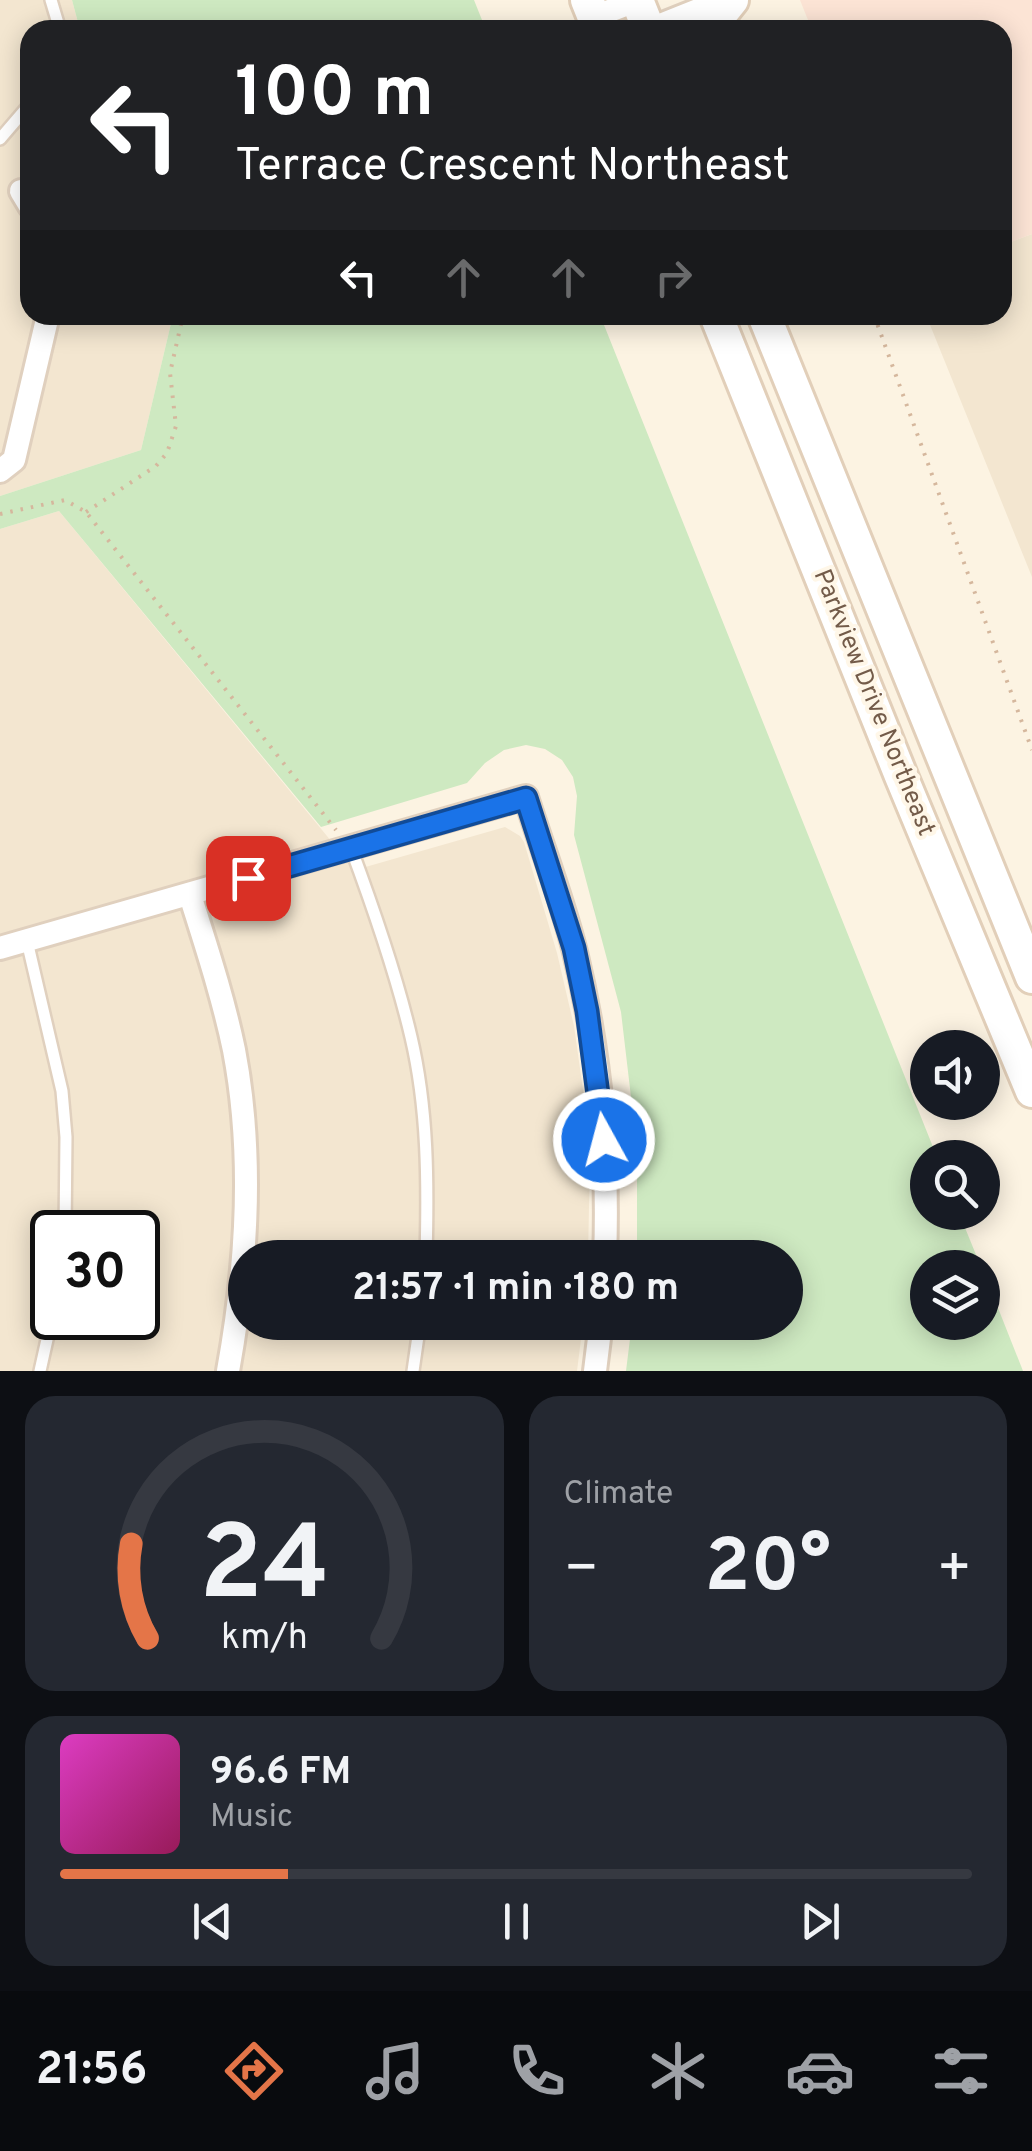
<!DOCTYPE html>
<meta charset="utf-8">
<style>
body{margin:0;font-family:Overpass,sans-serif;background:#242831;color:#f1f3f6;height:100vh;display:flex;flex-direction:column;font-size:38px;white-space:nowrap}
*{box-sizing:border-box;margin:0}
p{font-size:32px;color:#9ea1a6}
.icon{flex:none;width:55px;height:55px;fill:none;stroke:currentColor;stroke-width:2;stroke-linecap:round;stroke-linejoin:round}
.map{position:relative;height:1371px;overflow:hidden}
.side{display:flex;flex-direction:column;gap:25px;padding:25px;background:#0d0f14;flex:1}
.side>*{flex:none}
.guide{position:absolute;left:20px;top:20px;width:992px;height:305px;border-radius:30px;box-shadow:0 5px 25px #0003;background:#202124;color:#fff;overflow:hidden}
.tools{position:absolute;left:910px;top:1030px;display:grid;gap:20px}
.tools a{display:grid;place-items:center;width:90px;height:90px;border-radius:50%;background:#171b24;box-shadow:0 5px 25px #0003;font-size:50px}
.speed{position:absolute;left:30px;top:1210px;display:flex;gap:20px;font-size:50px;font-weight:700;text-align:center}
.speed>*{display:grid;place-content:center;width:130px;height:130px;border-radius:50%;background:#171b24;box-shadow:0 5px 25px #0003;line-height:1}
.speed .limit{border:5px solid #111;border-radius:15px;background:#fff;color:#111}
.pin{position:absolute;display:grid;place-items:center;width:85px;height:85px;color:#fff;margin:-42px;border-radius:20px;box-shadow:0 5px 15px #0006}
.me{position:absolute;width:110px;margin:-55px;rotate:353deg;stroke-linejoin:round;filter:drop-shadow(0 0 8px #0008)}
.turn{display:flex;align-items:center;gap:35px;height:210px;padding:0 50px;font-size:45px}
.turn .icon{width:130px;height:130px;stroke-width:2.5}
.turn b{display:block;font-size:70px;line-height:85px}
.lanes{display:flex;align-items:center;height:95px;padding:0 50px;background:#0003;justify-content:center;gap:50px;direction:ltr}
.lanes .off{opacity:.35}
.big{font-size:75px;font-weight:700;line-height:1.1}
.side .widget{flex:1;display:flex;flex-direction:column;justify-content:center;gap:15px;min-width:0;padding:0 35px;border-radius:30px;background:#242831}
.side .dial{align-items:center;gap:0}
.dial svg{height:260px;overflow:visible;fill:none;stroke:#363941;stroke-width:7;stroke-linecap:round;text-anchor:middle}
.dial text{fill:#f1f3f6;stroke:none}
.song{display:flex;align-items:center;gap:30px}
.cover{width:120px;height:120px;border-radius:15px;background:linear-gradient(135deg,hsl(310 70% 55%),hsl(330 70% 35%))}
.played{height:10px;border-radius:5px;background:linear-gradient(90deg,#e47548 25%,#363941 25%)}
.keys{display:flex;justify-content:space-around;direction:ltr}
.heat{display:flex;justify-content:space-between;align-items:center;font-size:55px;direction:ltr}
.side .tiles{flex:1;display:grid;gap:25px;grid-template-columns:1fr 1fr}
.widget:last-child{grid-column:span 2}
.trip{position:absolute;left:228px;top:1240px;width:575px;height:100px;border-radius:50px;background:#171b24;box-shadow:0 5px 25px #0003;font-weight:700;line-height:100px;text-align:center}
.menu{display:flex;height:160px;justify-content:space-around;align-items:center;background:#090b0e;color:#9ea1a6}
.menu .icon{width:70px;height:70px}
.menu .active{color:#e47548}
.menu b{font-size:45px;color:#f1f3f6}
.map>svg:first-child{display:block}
.residential{fill:#f3e6d0;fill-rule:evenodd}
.commercial{fill:#fce4d5}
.green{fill:#cee9c1}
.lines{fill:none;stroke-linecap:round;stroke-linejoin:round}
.lane-casing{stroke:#e0d0be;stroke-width:16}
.street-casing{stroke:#e0d0be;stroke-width:28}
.secondary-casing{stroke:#e2cfb9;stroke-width:38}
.path{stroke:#d5b79d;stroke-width:4;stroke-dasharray:2.5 8;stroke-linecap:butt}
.lane{stroke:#fff;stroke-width:11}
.street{stroke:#fff;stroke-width:22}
.secondary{stroke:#fff;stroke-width:32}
.route-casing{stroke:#114b97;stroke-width:25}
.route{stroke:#1a73e8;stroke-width:18}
.labels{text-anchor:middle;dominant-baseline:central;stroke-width:8;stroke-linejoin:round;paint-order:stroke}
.street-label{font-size:25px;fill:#735b49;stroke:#fff7e8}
</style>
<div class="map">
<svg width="1032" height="1371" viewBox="0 0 1032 1371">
<rect width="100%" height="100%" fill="#fcf3e2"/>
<g class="residential">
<polygon points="0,0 72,0 80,30 30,30 30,315 173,315 141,450 0,496"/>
<polygon points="1032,234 1032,577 926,315 1002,315 1003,245"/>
<path d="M59,511l296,359 150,-43 15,9 4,6 33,111 17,73 10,71 6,60 -2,100 -343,1v64l338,1 -6,48h-577v-842zM52,1232h86v86h-86z"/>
</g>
<polygon class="commercial" points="800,0 1032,0 1032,234 1003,245 1002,30 812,30"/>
<g class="green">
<polygon points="72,0 474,0 486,30 80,30"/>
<polygon points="173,315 600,315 937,1157 928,1158 928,1212 959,1213 981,1267 928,1268 928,1322 982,1322 983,1270 1023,1371 626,1371 632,1323 785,1322 785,1258 637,1257 637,1148 621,1012 574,835 577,796 573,777 562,760 545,749 526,745 504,750 485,763 467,783 321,827 59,511 0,529 0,496 141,450"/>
</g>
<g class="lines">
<defs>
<g id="lane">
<polyline points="51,0 60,30"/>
<polyline points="0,139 30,104"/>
<path d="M351,848c23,62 45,125 60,189 17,72 17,147 15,221"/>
<polyline points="27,941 62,1091 66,1137 65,1232"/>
<polyline points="40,1371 52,1317"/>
<polyline points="413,1371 420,1322"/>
</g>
<g id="street">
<polyline points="594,17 638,0"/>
<polyline points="648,30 723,0"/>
<polyline points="21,191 30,206"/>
<polyline points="0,471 14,460 48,315"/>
<path d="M190,895c16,51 33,102 44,155 20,105 13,216 -6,321"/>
<path d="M0,948l526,-151c16,51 36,103 49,155 24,99 34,203 30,306"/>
<polyline points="595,1371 601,1322"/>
</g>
<g id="secondary">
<polyline points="587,0 599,30"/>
<polyline points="637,0 649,30"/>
<polyline points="708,30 732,0"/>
<polyline points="716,315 901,776 1032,1091"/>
<polyline points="764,315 1032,977"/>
</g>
</defs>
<use href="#lane" class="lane-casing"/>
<use href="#street" class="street-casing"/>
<use href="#secondary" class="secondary-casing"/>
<g class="path">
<polyline points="874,315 1032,750"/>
<polyline points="86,512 156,466 167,453 176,426 170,373 183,315"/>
<polyline points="0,514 65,500 86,512 336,830"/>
</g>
<use href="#lane" class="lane"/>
<use href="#street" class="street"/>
<use href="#secondary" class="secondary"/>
</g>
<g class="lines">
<defs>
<polyline id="route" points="248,878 526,798 574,948 587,1011 604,1140"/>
</defs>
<use href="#route" class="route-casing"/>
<use href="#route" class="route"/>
</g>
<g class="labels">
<g class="street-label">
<text transform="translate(873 703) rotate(68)">Parkview Drive Northeast</text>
</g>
</g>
</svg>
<div class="tools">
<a><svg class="icon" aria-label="sound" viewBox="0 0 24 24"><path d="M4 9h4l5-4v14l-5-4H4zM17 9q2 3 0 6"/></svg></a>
<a><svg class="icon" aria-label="search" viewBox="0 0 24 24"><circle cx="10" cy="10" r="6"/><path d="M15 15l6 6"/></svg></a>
<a><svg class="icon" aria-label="layers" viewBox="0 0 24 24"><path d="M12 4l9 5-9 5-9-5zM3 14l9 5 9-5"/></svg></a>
</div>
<div class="speed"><div class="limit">30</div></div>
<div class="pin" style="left:248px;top:878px;background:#d93025"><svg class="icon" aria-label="arrive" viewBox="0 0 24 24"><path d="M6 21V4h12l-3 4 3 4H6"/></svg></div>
<svg class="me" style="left:604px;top:1140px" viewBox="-20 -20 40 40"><circle r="17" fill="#1a73e8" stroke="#fff" stroke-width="3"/><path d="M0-11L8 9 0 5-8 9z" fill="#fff"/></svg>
<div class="trip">21:57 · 1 min · 180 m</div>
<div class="guide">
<div class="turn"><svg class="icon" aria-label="left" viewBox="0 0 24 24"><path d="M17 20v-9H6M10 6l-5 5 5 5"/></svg><div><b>100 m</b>Terrace Crescent Northeast</div></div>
<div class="lanes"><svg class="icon" aria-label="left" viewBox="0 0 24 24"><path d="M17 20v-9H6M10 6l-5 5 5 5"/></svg><svg class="icon off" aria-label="ahead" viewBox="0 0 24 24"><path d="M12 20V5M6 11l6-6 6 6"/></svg><svg class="icon off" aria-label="ahead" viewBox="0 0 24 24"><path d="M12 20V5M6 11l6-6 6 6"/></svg><svg class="icon off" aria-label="right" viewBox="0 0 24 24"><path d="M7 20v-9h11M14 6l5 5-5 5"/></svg></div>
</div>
</div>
<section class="side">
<div class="tiles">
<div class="widget dial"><svg viewBox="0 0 100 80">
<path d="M14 69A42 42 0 1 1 86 69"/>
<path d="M14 69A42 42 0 0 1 9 40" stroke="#e47548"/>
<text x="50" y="56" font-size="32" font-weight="700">24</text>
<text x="50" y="72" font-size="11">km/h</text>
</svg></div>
<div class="widget"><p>Climate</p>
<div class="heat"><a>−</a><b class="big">20°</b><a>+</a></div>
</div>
<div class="widget">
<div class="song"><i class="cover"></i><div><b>96.6 FM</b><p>Music</p></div></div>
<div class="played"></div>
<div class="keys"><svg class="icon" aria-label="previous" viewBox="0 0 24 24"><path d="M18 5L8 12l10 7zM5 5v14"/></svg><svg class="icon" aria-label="pause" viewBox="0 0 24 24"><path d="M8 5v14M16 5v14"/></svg><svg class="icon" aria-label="next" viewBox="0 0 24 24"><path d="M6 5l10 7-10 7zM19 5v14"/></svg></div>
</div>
</div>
</section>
<nav class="menu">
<b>21:56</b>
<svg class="icon active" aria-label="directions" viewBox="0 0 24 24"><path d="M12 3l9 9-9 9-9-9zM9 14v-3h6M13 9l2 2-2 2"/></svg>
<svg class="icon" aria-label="music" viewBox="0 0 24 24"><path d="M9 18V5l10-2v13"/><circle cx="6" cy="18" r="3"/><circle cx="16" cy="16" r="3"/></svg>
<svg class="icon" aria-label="phone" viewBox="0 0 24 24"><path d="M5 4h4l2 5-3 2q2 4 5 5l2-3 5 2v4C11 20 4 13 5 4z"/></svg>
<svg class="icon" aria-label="climate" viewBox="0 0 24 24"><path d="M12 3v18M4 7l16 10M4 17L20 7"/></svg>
<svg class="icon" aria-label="car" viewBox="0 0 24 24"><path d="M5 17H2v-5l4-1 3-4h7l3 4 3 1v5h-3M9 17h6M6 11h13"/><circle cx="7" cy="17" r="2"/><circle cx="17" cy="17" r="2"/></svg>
<svg class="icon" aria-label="filters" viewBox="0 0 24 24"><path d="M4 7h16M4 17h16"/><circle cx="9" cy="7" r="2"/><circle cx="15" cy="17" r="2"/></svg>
</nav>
